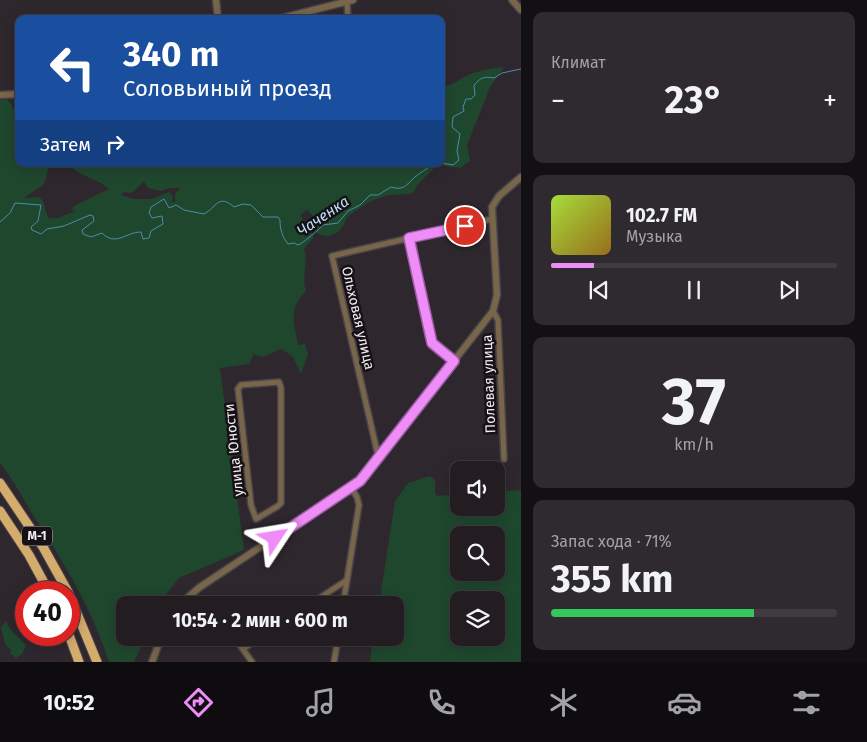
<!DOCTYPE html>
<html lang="ru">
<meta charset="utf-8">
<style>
body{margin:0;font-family:"Fira Sans",sans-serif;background:#2f2a2f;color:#f1f3f6;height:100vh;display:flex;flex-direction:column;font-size:19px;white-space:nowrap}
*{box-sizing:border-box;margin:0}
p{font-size:16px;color:#a3a2a5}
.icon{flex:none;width:28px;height:28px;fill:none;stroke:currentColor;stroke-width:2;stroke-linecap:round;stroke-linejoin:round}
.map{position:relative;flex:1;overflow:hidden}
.drawer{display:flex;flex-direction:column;gap:12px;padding:12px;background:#131013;width:346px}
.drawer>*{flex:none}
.banner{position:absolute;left:15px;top:15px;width:430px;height:152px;border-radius:10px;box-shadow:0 2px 12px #0003,0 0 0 1px #403b40;background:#1a4fa0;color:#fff;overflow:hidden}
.controls{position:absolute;left:450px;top:461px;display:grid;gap:10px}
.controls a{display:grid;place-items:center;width:55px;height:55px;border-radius:10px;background:#231d22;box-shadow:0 2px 12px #0003,0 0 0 1px #403b40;font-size:25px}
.speed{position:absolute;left:15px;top:581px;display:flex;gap:10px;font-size:25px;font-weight:700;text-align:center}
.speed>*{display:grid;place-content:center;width:65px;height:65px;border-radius:50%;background:#231d22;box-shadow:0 2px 12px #0003,0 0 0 1px #403b40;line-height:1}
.speed .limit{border:8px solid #d22;background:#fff;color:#111}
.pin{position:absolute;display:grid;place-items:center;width:42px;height:42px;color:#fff;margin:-21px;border:2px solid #fff;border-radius:50%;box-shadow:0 1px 5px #0007}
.me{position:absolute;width:55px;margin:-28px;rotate:57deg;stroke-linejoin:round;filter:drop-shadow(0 0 4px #0008)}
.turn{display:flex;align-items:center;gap:18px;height:105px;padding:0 25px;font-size:22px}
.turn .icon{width:65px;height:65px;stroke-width:2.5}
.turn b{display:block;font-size:35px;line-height:42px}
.then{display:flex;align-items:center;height:48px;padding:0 25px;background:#0003;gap:10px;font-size:19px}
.big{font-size:38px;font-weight:700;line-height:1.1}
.drawer .tile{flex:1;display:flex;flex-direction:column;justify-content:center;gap:8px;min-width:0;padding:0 18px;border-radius:10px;background:#2f2a2f}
.drawer .dial{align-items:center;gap:0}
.dial b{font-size:65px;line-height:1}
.song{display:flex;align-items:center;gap:15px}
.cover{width:60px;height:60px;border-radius:8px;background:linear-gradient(135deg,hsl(80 70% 55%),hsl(40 70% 35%))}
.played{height:5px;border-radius:2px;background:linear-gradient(90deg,#ee8cf8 15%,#403b40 15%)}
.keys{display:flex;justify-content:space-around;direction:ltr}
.heat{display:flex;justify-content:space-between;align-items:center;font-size:28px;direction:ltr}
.charge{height:8px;border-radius:4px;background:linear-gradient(90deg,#34c759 71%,#403b40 0)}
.trip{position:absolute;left:116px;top:596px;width:288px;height:50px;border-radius:10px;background:#231d22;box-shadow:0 2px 12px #0003,0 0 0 1px #403b40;font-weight:700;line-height:50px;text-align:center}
.menu{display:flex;height:80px;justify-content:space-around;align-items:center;background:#0e0c0e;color:#a3a2a5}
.menu .icon{width:35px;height:35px}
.menu .selected{color:#ee8cf8}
.menu b{font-size:22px;color:#f1f3f6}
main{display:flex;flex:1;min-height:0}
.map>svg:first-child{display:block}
.green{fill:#1f472e;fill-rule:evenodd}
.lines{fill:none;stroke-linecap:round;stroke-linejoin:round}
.stream{stroke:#4d8cab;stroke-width:1}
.minor-casing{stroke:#4a4349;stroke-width:8}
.tertiary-casing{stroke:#4a4349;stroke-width:9}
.trunk-casing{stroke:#4a4349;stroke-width:11}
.minor{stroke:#77664a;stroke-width:5}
.tertiary{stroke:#77664a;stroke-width:6}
.trunk{stroke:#d4ac6c;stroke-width:9}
.route-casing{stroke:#9b5ba1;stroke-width:12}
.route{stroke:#ee8cf8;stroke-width:9}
.labels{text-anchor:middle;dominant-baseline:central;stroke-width:5;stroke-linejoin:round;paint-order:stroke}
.shield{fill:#151114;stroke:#b0abaf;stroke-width:1}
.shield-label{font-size:12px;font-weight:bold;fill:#f3edf2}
.street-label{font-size:14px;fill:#f3edf2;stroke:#151114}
.water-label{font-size:15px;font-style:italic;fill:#bbe1fa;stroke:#151114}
</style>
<main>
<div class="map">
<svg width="521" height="662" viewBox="0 0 521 662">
<rect width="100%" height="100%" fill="#2f272e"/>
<g class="green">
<path d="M504,67l-14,20 -23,58 3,16 -10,7 -23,-3 -19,19 -5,9c-10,3 -19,0 -28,3 -14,4 -28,13 -39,22 -3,21 -33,25 -36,3l4,-4 -7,-7 -7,5 13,19v4l-9,11c5,12 -3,26 2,42 -18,18 -12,31 -8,54l7,-1 3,10 -7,20 -8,-17 -11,-8c-11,2 -16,12 -28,5l-5,10 -29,4 24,182 -65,28 -21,27h-33v33h20l-11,24h-25c-17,-53 -46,-101 -76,-147 -11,-18 -20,-36 -33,-52v-363l7,-1c14,15 12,46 12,65h28l2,2 -5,18 -20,14 15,-1 4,4 5,17c11,2 17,-4 27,-6l-3,-2 2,-4 35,-17c-5,-7 -28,-13 -38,-22l2,-3h368v-77c13,-2 20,-9 32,-14 10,-3 21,-5 31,-6zM144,181l4,7 13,3 8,-3h11l-5,6v8h-3l1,-6 -4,-4 -17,7h-18l-13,-4 3,-3 8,1z"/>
<path d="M430,476l5,4v13l2,3 22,-2v14h37v-16l25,-2v172h-151l3,-24h22v-33h-16l16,-104 13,-18zM459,535h37v37h-37zM459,600h37v38h-37z"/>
<polygon points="6,621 10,629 26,645 22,654 16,658 10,653 12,650 6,646 1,628"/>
</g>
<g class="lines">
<g class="stream">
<path d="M441,163l12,2 6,-5 -2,-9 3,-17 -8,-7 1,-10 11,-6 -1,-4 3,-8h5l4,-4 -1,-9c5,-8 10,-10 20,-8l8,-5 19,-4"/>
<path d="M0,222l10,-9 5,-10 26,2 -3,16 -7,6 1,3 9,4 6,-5 17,-3 26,-11 3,1 1,5 -12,9 1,4 8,3 11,-4c14,14 24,-1 39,-1l2,7 6,-1 2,-7 12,-7 -1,-8 -10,2 -3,-5 2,-6 13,-8 5,9 7,-3 8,5 20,4c12,-6 14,-21 30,-7l9,-3 8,1 12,12h15l2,3c0,10 2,16 8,24l6,-1 4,2c3,0 24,-18 25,-20l15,-2 10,-12 12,-6 10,-10h8l13,-8c13,4 15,-2 24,-10 5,-5 12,-7 17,-13"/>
</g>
<defs>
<g id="minor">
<polyline points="347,2 348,19"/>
<polyline points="409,238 431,340 454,361"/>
<polyline points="493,311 498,320 504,459"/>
<polygon points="279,382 281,388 281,503 278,506 256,519 251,505 238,389 241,385"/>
<polyline points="381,456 377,451 332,256 492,219"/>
<polyline points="210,602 212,605"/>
<polyline points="309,605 347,580"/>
<polyline points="343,605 359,505 357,497 351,488"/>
<polyline points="235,638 252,662"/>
<polyline points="243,649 260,638"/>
<polyline points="334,662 338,638"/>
</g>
<g id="tertiary">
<polyline points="216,0 218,19"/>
<polyline points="512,0 521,10"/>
<polyline points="278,19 353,0"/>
<polyline points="0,95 19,94"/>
<polyline points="179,605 200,587 360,481 493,311 497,295 492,207 499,196 521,177"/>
<polyline points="152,662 161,638"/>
</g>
<g id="trunk">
<polyline points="0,483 43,547 68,592"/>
<polyline points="0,511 29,555 49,592"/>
<polyline points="69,594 97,662"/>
<polyline points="69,635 79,662"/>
</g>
</defs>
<use href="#minor" class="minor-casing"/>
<use href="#tertiary" class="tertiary-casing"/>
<use href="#trunk" class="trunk-casing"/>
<use href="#minor" class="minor"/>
<use href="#tertiary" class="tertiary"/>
<use href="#trunk" class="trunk"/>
</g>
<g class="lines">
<defs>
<polyline id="route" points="275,538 360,481 454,361 432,343 409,238 465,226"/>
</defs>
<use href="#route" class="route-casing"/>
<use href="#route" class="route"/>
</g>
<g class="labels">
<rect class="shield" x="22" y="526.5" width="30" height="19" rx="4"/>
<g class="shield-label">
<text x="37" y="536">М-1</text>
</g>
<g class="street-label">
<text transform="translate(358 318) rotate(77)">Ольховая улица</text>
<text transform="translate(489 384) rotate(-92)">Полевая улица</text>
<text transform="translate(234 450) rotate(-96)">улица Юности</text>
</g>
<g class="water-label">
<text transform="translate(323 216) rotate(-34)">Чаченка</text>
</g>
</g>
</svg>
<div class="controls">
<a><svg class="icon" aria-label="sound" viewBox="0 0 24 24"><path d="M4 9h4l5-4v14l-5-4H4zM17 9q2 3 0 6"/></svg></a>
<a><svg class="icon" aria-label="search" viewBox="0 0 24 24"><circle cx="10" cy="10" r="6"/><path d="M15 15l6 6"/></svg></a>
<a><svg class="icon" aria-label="layers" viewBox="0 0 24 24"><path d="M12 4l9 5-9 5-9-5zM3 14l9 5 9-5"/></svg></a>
</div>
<div class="speed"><div class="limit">40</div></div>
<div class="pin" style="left:465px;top:226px;background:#d93025"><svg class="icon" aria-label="arrive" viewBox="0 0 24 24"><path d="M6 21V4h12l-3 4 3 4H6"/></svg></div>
<svg class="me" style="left:275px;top:538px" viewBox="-20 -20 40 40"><path d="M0-17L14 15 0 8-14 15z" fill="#ee8cf8" stroke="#fff" stroke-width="4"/></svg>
<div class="trip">10:54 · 2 мин · 600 m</div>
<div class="banner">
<div class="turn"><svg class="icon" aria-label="left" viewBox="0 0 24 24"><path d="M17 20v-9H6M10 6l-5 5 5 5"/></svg><div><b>340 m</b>Соловьиный проезд</div></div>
<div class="then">Затем<svg class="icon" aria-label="right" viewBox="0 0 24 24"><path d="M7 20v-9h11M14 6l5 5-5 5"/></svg></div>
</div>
</div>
<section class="drawer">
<div class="tile"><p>Климат</p>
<div class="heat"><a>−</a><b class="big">23°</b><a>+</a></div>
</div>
<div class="tile">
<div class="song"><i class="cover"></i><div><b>102.7 FM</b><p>Музыка</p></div></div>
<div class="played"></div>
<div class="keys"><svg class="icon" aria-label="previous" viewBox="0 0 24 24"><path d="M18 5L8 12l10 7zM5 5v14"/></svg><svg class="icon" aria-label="pause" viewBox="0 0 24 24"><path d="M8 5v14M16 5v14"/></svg><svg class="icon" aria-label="next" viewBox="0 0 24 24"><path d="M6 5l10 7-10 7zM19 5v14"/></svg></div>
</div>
<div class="tile dial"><b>37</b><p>km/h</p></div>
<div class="tile"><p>Запас хода · 71%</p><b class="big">355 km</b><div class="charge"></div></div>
</section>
</main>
<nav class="menu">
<b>10:52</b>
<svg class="icon selected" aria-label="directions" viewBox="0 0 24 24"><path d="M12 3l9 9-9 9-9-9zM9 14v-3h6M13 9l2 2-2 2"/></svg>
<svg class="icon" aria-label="music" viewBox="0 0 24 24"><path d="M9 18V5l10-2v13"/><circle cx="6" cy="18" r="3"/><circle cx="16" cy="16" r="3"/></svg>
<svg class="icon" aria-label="phone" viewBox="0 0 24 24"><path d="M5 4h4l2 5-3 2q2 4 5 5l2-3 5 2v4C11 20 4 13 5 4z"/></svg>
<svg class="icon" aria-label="climate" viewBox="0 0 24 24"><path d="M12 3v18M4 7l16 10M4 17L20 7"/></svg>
<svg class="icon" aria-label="car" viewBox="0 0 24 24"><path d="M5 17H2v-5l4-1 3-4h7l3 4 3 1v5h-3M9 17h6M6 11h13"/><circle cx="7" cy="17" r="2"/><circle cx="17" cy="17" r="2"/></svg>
<svg class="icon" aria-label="filters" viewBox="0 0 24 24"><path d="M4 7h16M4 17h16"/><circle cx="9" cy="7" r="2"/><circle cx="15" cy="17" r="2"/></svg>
</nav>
